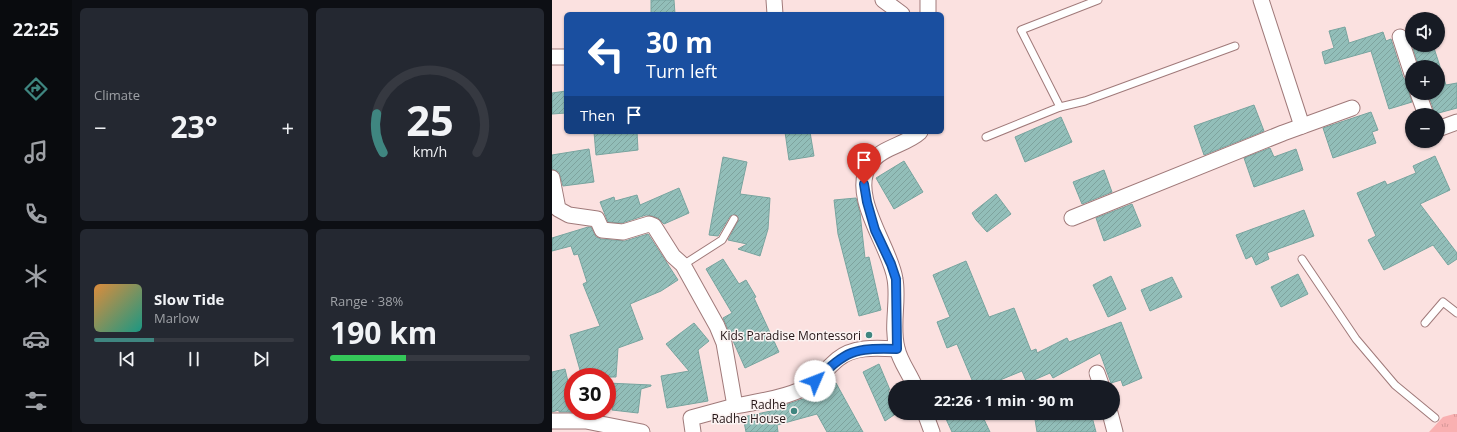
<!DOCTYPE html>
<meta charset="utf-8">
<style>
body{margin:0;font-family:"Open Sans",sans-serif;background:#242831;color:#f1f3f6;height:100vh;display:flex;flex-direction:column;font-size:15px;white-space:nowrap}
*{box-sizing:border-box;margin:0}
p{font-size:13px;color:#9ea1a6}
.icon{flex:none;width:22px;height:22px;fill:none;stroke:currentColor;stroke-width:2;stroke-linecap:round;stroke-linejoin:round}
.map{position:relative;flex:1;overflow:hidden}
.panel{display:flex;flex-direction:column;gap:8px;padding:8px;background:#0d0f14;width:480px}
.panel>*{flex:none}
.guide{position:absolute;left:12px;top:12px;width:380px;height:122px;border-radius:6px;box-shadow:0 1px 3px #0004;background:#1a4fa0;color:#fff;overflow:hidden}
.tools{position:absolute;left:853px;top:12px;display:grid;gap:8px}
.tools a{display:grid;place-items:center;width:40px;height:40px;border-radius:50%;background:#171b24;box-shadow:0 1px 3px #0004;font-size:20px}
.speed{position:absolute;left:12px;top:368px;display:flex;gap:8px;font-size:20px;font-weight:700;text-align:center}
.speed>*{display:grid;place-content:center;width:52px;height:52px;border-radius:50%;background:#171b24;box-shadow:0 1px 3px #0004;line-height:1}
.speed .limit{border:6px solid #d22;background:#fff;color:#111}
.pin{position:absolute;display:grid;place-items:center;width:34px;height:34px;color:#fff;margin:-41px -17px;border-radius:50% 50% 50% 0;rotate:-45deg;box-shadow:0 0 4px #0007}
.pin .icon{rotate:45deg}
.me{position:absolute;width:44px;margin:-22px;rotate:46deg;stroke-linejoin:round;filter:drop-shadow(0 0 3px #0008)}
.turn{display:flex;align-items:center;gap:14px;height:84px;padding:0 16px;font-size:18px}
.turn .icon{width:52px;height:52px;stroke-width:2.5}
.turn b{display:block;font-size:28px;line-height:34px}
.then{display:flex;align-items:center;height:38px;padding:0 16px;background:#0003;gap:8px;font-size:15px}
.big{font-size:30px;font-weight:700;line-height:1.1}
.panel .card{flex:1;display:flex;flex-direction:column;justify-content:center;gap:6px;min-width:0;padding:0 14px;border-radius:6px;background:#242831}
.panel .dial{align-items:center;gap:0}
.dial svg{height:104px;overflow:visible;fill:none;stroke:#363941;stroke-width:7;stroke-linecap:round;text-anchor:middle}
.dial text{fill:#f1f3f6;stroke:none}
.song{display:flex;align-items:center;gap:12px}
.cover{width:48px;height:48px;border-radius:6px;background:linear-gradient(135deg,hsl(30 70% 55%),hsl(170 70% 35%))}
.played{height:4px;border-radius:2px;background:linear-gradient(90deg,#3f8680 30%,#363941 30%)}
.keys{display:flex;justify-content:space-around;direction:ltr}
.heat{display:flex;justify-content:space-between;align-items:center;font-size:22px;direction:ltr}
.charge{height:6px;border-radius:3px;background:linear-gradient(90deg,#34c759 38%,#363941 0)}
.panel .tiles{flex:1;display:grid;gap:8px;grid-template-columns:repeat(2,1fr)}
.trip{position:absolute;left:336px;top:380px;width:232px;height:40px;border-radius:20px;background:#171b24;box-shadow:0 1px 3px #0004;font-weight:700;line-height:40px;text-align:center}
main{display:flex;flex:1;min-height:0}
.menu{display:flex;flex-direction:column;width:72px;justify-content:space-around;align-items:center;background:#090b0e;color:#9ea1a6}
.menu .icon{width:28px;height:28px}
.menu .active{color:#3f8680}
.menu b{font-size:18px;color:#f1f3f6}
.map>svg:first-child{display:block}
.grass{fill:url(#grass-tufts)}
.building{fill:url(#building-hatch);stroke:#78a49f}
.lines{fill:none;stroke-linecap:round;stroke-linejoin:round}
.lane-casing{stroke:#a07a7a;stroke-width:9}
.street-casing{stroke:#a07a7a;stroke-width:17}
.lane{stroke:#fff;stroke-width:7}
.street{stroke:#fff;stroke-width:15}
.route-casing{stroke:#114b97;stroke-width:10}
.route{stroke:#1a73e8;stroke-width:7}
.poi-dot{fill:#3f8680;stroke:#fbf3f2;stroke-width:1.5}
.labels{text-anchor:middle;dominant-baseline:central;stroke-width:3;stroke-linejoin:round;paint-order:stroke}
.poi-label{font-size:12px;fill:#251617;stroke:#fbf3f2;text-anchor:end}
</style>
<main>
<nav class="menu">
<b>22:25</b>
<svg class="icon active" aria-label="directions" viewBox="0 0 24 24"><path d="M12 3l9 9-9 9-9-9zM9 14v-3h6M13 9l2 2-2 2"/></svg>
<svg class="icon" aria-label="music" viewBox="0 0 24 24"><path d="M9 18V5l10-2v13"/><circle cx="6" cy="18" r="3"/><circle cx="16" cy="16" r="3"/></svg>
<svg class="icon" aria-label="phone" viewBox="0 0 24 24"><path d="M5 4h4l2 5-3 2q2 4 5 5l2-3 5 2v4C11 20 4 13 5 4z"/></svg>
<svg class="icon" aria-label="climate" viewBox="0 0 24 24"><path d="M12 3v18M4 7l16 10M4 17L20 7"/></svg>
<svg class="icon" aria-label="car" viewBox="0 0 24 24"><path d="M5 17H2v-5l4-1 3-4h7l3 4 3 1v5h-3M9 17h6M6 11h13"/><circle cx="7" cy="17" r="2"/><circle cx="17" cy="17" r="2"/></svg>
<svg class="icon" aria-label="filters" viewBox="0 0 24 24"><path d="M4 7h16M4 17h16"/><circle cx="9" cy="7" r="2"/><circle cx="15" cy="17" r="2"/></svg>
</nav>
<section class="panel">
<div class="tiles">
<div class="card"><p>Climate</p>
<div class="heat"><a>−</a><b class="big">23°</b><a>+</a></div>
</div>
<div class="card dial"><svg viewBox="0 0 100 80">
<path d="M14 69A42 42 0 1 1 86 69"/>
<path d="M14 69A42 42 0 0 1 9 39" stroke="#3f8680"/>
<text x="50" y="56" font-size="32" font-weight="700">25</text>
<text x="50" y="72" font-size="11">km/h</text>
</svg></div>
<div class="card">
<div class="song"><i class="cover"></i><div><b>Slow Tide</b><p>Marlow</p></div></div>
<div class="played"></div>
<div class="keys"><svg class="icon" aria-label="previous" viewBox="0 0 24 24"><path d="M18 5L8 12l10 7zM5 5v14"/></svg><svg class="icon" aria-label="pause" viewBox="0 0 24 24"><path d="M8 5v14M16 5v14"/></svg><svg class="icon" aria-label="next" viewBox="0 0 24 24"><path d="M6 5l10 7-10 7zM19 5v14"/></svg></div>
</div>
<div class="card"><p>Range · 38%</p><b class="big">190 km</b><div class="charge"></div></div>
</div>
</section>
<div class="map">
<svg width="905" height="432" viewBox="0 0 905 432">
<defs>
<pattern id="grass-tufts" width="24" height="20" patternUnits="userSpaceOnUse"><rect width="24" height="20" fill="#f9b0b1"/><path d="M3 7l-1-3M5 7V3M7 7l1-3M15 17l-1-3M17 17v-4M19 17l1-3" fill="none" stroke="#d59798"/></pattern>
<pattern id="building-hatch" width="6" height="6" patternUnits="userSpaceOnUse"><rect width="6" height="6" fill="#92beb9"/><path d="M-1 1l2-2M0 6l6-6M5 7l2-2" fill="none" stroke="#7ea39e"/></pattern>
</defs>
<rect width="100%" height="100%" fill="#fbe1e0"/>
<polygon class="grass" points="902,414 905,414 905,432 877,432 891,417"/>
<g class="building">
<polygon points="99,0 122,0 123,14 99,14"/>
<polygon points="793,27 797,43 831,32 834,41 839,39 851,77 854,81 860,83 857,92 860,102 837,109 819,51 773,64 770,52 782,48 777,31"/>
<polygon points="860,45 881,45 894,85 905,83 905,108 883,114 876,93 886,93 886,67 867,67"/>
<polygon points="14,91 14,113 0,114 0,93"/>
<polygon points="702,105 712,131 652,155 642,126"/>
<polygon points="819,112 826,130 820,132 824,143 781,158 771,128"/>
<polygon points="509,117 520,142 473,162 463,137"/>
<polygon points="42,132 85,132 86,150 44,155"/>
<polygon points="233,132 258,132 262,156 237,160"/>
<polygon points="718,148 722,157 744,149 751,170 702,187 692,158"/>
<polygon points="37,149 42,182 11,186 7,172 0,169 0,155"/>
<polygon points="883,156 898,190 868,204 905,253 905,259 896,265 881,245 832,270 816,240 824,236 805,193 833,181 835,185 864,173 861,166"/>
<polygon points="171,157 195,162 188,194 218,198 216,229 208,256 186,249 195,244 176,240 186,221 186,217 184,215 178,216 166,236 157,235"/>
<polygon points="352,161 371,192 342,209 324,178"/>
<polygon points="552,170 560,192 530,204 521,182"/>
<polygon points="127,188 137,213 112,224 106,218 100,216 94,215 70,223 56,222 48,202 62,197 63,201 85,195 88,205"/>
<polygon points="444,194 459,214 435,232 424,220 420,213"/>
<polygon points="304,198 308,213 313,258 317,257 329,310 307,316 286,234 282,200"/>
<polygon points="580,204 589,226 552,241 544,218"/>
<polygon points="752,210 762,236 715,253 717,259 704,265 700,256 694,259 684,235"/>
<polygon points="36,227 39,227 44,237 49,239 73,241 96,234 126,280 109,291 78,304 91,339 66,348 64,377 30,377 18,335 48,326 31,284 35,282 26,254 22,255 19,246 0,251 0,238"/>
<polygon points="171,259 187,284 194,280 204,297 202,298 227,352 193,368 171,318 180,313 154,269"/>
<polygon points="414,261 437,317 462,308 479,351 484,349 485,353 515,338 517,342 569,322 590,378 571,386 569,380 559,383 548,353 501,378 498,373 475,383 470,371 431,387 423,387 405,344 395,348 385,322 398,317 381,275"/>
<polygon points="746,274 756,294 729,307 719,287"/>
<polygon points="559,276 574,309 556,317 541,285"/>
<polygon points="620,277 630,297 598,311 589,290"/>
<polygon points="142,323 157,341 146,350 156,401 115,408 109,376 137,371 114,344"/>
<polygon points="327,364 338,390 336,390 343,403 343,413 345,413 333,421 311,372"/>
<polygon points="13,369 21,403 21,412 7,412 7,410 0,412 0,372"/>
<polygon points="55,383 99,385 99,386 89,389 86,413 60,410 62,398 55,401"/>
<polygon points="284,383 311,432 275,432 265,414 225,425 226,432 194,432 191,417 228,409 227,407 263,395"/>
<polygon points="407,413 429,413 438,432 400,432 394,419"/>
<polygon points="482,413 539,413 544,432 485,432"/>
</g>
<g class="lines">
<defs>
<g id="lane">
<polyline points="508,107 533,101 683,46"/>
<polyline points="434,137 508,107 469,30 546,0"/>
<polyline points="750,259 804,339 843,385 883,418"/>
<polyline points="131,265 170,240 182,219"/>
<polyline points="873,323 891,302 905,313"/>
</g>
<g id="street">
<polyline points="222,0 223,14"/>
<polyline points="331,0 350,14"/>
<polyline points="376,0 376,14"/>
<polyline points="709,0 750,126"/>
<polyline points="848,37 860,74"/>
<polyline points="0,57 14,57"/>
<polyline points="866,93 874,115"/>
<polyline points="886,129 905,122"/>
<path d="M0,178l6,31 11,6 28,4 5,11 21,2 26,-8 5,2 19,30 10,9 34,61 7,17 11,63c21,-4 45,-7 65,-16 15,-7 25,-20 38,-31 16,-13 39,-11 59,-10"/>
<polyline points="520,218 731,133 800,108"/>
<polyline points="545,373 550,387"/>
<path d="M363,387c-5,-13 -15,-25 -18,-39 -6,-22 2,-47 -2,-69 -4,-31 -47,-84 -25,-115 11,-17 36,-19 50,-32"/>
<polyline points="373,413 380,432"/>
<polyline points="558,413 563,432"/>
<polyline points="0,421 34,421 90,432"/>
<polyline points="141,432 139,418 183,406"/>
</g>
</defs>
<use href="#lane" class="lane-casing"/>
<use href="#street" class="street-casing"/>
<use href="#lane" class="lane"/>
<use href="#street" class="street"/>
</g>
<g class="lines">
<defs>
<path id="route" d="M263,381c33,-31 37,-33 82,-32l-1,-70 -5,-15 -16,-34 -8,-28 -3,-18"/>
</defs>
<use href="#route" class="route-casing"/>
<use href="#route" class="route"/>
</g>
<g class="poi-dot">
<circle cx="317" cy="335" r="4"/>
<circle cx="242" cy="411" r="4"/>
</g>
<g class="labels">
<g class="poi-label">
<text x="309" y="335">Kids Paradise Montessori</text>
<text x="234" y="404">Radhe<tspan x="234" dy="14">Radhe House</tspan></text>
</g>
</g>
</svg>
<div class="tools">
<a><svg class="icon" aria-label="sound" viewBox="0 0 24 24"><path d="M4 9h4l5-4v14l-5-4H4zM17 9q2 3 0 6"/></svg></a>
<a>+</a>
<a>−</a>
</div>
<div class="speed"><div class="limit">30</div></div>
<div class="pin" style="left:312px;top:184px;background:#d93025"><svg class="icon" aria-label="arrive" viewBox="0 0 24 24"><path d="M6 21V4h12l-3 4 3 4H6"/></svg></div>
<svg class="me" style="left:263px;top:381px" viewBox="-20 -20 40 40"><circle r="19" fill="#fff"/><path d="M0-13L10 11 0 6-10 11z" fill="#1a73e8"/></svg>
<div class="trip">22:26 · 1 min · 90 m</div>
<div class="guide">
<div class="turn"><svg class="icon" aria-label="left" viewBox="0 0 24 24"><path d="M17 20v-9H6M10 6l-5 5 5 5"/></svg><div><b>30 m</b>Turn left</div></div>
<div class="then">Then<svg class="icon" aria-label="arrive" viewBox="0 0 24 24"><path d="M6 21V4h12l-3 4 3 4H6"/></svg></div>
</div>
</div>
</main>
